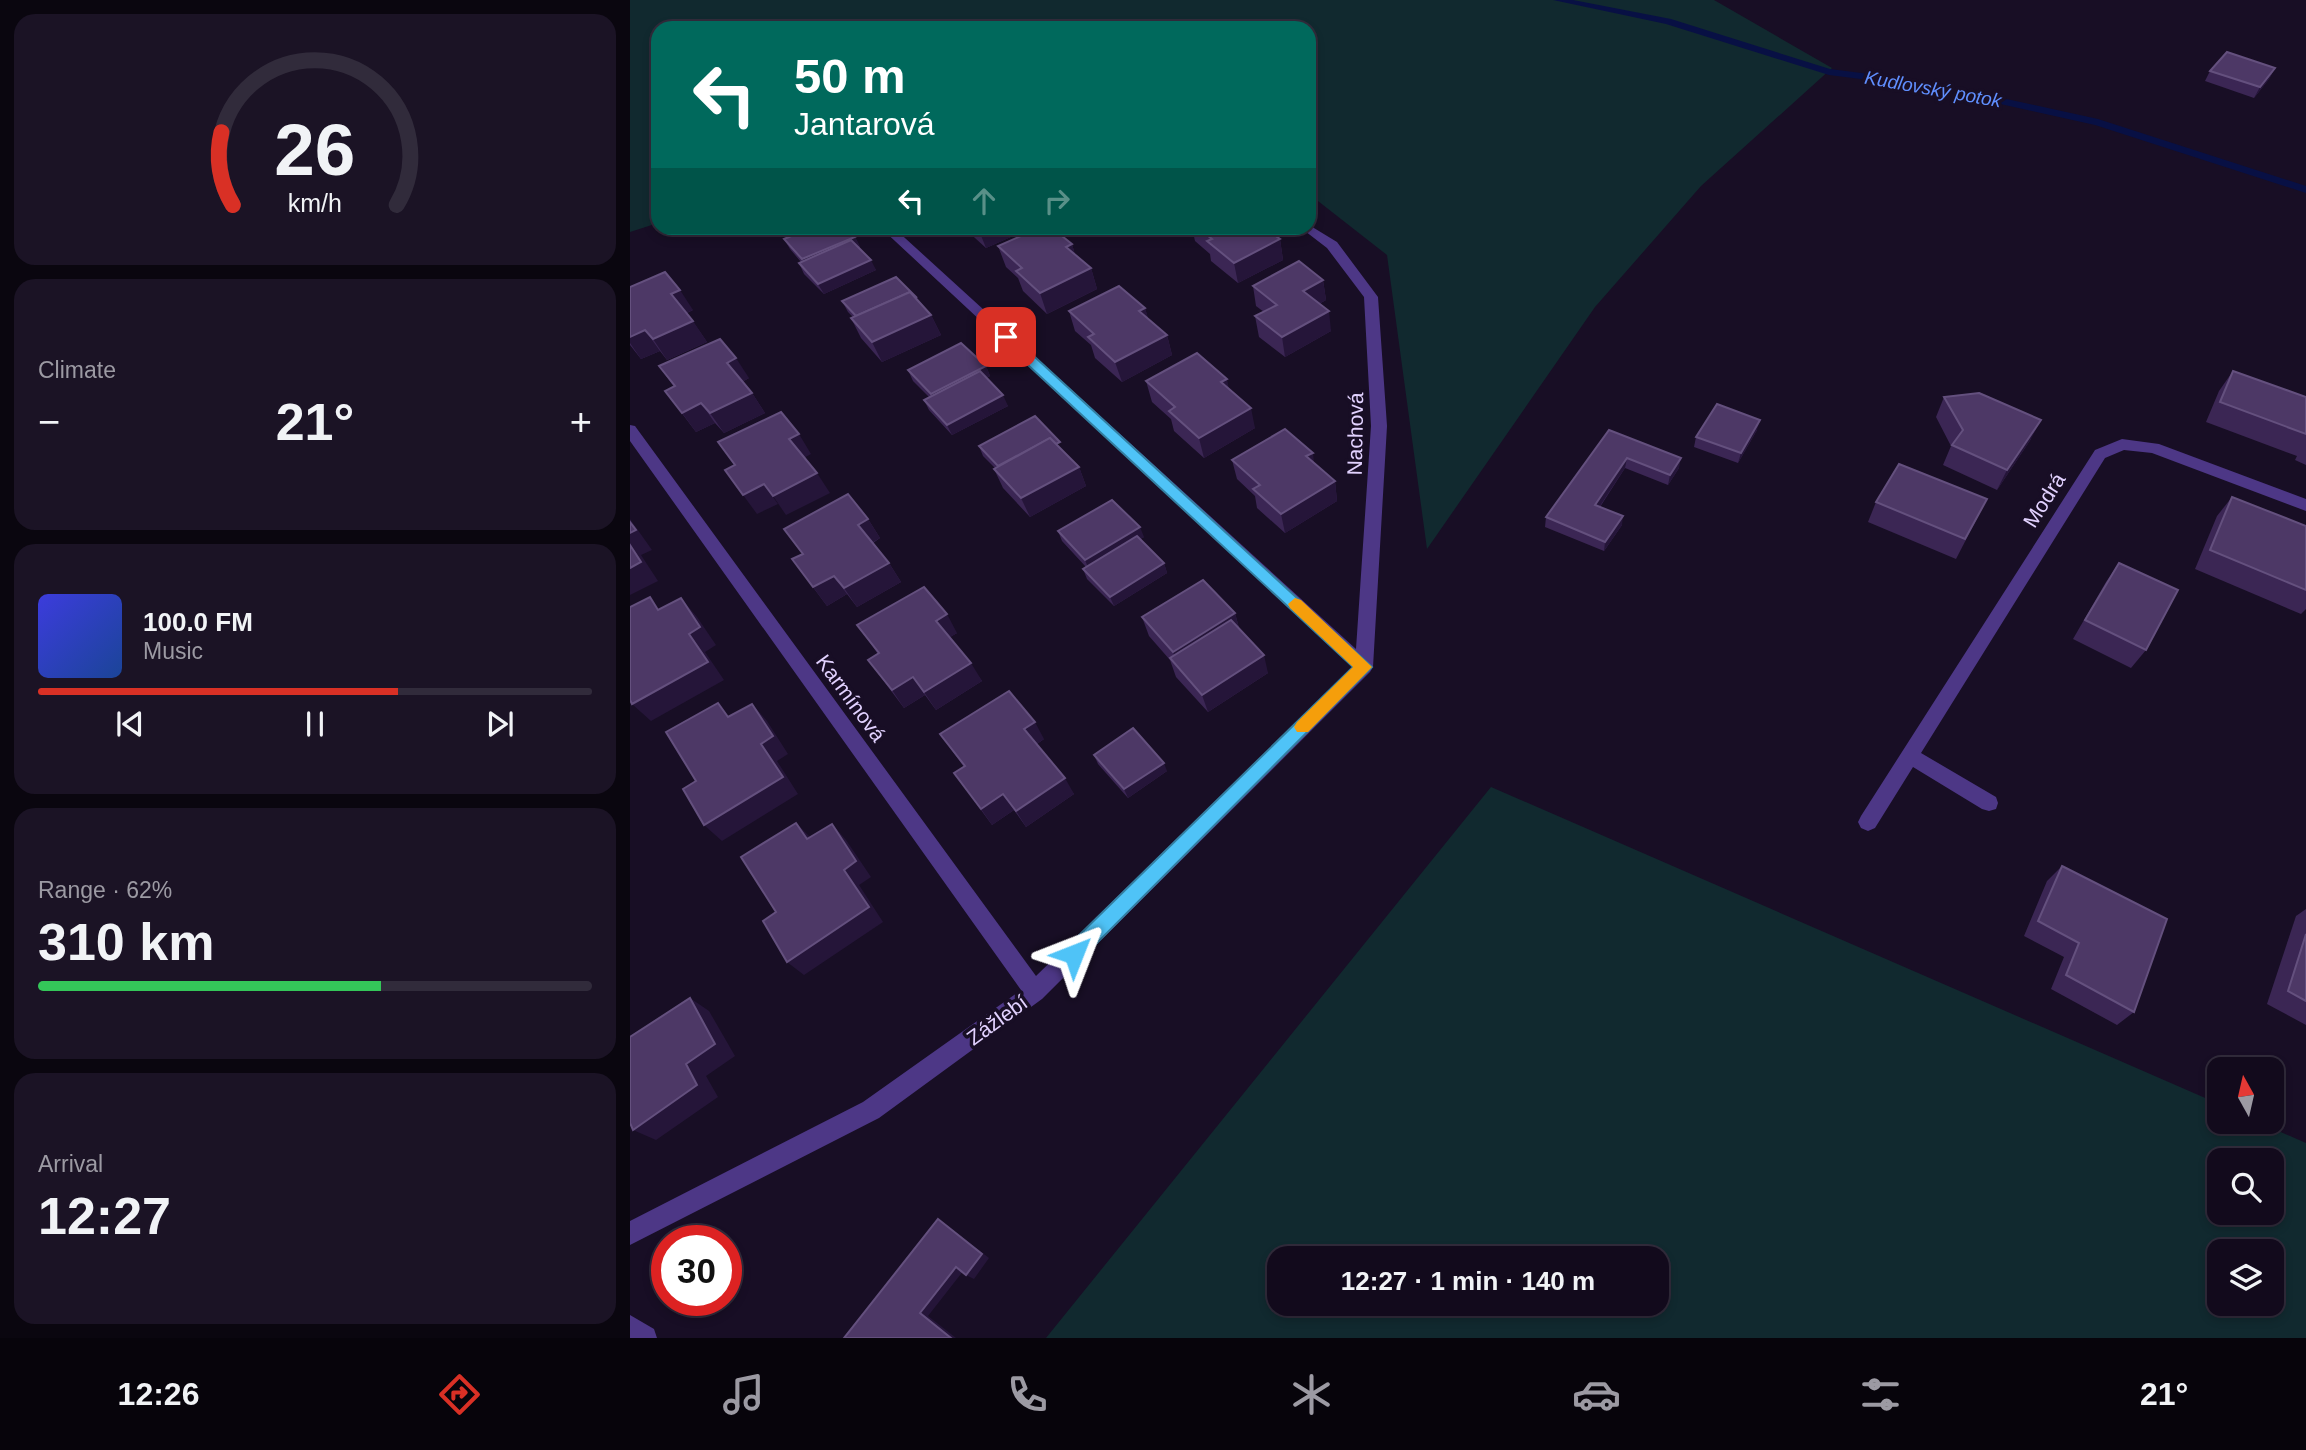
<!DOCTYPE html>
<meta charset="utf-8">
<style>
body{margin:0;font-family:Helvetica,sans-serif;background:#1b1325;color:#f1f3f6;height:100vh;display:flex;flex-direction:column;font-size:26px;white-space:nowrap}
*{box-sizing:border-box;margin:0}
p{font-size:23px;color:#9c9aa3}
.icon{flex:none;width:38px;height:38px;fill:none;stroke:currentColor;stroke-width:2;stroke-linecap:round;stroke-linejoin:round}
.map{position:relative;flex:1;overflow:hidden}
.sheet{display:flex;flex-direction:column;gap:14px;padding:14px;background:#0a060f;width:630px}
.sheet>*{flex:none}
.top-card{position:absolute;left:21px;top:21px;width:665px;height:214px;border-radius:21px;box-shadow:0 4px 10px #0003,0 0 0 2px #312b3b;background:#00695c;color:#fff;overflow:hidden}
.needle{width:46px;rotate:352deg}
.controls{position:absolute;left:1577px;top:1057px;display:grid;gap:14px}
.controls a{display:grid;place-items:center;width:77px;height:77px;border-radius:14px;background:#120a1c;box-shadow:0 4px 10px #0003,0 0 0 2px #312b3b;font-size:35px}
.speed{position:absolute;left:21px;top:1225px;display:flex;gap:14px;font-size:35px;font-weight:700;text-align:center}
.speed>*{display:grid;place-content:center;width:91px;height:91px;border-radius:50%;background:#120a1c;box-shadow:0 4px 10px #0003,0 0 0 2px #312b3b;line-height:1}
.speed .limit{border:10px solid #d22;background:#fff;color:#111}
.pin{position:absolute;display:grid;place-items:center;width:60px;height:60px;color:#fff;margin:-30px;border-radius:14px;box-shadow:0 4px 10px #0006}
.me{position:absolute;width:77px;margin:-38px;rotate:45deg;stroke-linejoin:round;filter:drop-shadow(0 0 5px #0008)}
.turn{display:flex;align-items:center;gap:24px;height:147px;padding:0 28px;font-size:32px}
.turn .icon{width:91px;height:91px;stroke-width:2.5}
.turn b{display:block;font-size:49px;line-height:60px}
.lanes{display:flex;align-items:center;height:66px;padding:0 28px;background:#0003;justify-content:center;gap:35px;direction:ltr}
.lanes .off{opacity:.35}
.big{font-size:52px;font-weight:800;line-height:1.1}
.sheet .tile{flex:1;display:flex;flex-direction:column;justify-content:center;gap:10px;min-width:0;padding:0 24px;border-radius:21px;background:#1b1325}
.sheet .dial{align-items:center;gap:0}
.dial svg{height:182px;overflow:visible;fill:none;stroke:#312b3b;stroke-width:7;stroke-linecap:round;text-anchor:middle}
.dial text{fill:#f1f3f6;stroke:none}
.song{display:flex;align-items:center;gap:21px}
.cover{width:84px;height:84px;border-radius:10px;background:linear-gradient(135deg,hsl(240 70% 55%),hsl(220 70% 35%))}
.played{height:7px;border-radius:4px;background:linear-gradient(90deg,#d93025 65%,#312b3b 65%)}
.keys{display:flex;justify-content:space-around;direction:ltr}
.heat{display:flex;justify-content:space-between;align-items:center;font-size:38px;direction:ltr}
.charge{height:10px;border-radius:5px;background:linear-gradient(90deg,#34c759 62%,#312b3b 0)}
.trip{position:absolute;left:637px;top:1246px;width:402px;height:70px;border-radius:21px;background:#120a1c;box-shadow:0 4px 10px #0003,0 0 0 2px #312b3b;font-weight:800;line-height:70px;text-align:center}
.tabs{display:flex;height:112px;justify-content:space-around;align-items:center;background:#07040b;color:#9c9aa3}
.tabs .icon{width:49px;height:49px}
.tabs .current{color:#d93025}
.tabs b{font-size:32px;color:#f1f3f6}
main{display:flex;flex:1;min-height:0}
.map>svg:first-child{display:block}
.green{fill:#11292f;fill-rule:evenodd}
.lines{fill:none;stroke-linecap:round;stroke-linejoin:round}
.stream{fill:#081044;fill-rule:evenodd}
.minor{fill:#4d3786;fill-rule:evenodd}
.wall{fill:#3b2654}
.shaded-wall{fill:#251539}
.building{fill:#4d3866;stroke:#64507e;stroke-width:2}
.route{fill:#4fc3f7;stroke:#337fa1;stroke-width:2}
.slow{fill:#f59e0b}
.labels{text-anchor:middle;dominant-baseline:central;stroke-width:7;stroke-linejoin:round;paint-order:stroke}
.far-water-label{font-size:19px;font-style:italic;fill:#608fff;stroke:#180e25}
.street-label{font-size:21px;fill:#e2d2ff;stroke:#180e25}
</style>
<main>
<section class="sheet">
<div class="tile dial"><svg viewBox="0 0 100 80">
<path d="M14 69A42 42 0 1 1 86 69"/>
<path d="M14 69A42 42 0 0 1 9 37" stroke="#d93025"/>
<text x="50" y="56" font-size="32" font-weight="700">26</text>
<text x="50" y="72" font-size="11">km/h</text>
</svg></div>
<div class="tile"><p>Climate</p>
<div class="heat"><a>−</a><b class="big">21°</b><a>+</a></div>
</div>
<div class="tile">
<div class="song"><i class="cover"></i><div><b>100.0 FM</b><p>Music</p></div></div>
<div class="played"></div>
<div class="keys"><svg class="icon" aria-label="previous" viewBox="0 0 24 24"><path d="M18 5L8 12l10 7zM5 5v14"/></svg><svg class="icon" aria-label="pause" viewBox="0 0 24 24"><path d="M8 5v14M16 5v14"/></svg><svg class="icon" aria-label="next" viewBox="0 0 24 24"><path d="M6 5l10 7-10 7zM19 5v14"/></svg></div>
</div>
<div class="tile"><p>Range · 62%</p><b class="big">310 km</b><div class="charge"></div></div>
<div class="tile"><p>Arrival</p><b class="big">12:27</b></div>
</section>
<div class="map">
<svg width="1676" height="1338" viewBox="0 0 1676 1338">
<rect width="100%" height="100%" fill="#180e25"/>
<g class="green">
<polygon points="0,0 1084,0 1202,68 1071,186 965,307 797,549 757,255 679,194 679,28 28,28 28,223 0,232"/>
<path d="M861,787l728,317v18h39l48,21v195h-1260zM1589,1160h53v53h-53zM1589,1251h53v53h-53zM1027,1258v46h-378v-46z"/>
</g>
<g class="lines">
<polygon class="stream" points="923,0 943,0 1041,19 1200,69 1294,81 1468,119 1676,186 1676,193 1465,125 1294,87 1199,75 1036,24"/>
<g class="minor">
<polygon points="679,225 707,242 748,297 757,426 743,667 740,672 412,999 249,1118 0,1245 0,1221 233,1102 391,990 0,441 0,425 5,426 406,976 723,667 251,228 264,228 726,649 741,426 734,297 697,248 671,228 679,228"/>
<polygon points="1492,439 1529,444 1676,499 1676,511 1522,453 1494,450 1475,458 1291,753 1366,797 1368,803 1366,809 1359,811 1352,809 1283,767 1245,828 1238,831 1231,828 1228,822 1231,816 1465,450"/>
<polygon points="0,1315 24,1329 27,1338 0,1338"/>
</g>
</g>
<g class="wall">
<polygon points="1645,68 1639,79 1624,98 1575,81 1580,71"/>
<polygon points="325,228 401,228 356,248 334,228 328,231"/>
<polygon points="562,228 634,228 650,239 653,260 608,283 581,261 580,254 565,241"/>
<polygon points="225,237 230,247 229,247 246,270 194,294 174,274 169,263 171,262 160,249 154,239"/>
<polygon points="442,244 445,255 461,268 467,289 417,314 393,291 388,278 376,267 368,246"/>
<polygon points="693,280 696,300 689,304 701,331 655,357 629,337 625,316 634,312 626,306 623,286"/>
<polygon points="0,287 63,310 57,313 77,342 37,360 30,351 11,359 0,345"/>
<polygon points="287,298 301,315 311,335 252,362 231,338 221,318 223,317 218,312 212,301"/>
<polygon points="515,308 518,319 537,335 542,355 492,382 465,358 461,345 445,331 439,311"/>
<polygon points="29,366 119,378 112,382 122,393 135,413 94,433 85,423 66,432 35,391 44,387"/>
<polygon points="356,366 360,376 356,378 378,406 322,435 299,410 294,400 299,397 283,381 278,370"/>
<polygon points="1603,371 1676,397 1676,465 1665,460 1667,456 1576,422 1589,391"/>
<polygon points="516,381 599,389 625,428 574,458 544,431 541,419 522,402"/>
<polygon points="1314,397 1401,439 1367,490 1313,465 1321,446 1306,417"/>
<polygon points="979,430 1049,468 1038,485 995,468 970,507 992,525 974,551 915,527 916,517"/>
<polygon points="1127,430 1108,463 1064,447 1066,437"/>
<polygon points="349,446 433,451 449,467 456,486 400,517 373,488 364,469 365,468 353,456"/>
<polygon points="602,460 684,463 705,481 707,501 655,533 627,508 625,496 607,479"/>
<polygon points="1602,497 1676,526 1676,609 1671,614 1565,569 1587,516"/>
<polygon points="1357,499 1326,559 1238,522 1246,502"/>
<polygon points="238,519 250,538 243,543 259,563 271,582 227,607 217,594 197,606 162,559 172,554 154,529"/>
<polygon points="428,531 514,537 510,539 534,563 537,573 484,606 457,579 453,569 456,567 432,541"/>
<polygon points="1489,563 1516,650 1501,668 1443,639 1476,582"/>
<polygon points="605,613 609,628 638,673 578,712 546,677 540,660 519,636 512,617"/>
<polygon points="227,625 327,633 320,637 352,681 306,710 295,695 274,708 238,660 248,654"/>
<polygon points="310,734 414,739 407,744 444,794 396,827 384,810 362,825 324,773 334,767"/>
<polygon points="464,755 537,771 498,798 468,764"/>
<polygon points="1432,866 1504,1012 1487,1025 1421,989 1434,957 1394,936 1417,881"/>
<polygon points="1676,909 1676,1025 1637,1004 1666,916"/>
</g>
<g class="shaded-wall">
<polygon points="1645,68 1639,79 1624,98 1630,87"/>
<polygon points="348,228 401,228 356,248"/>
<polygon points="225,237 230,247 178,269 172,259"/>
<polygon points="650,239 653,260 608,283 604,263"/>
<polygon points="442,244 448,265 436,247"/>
<polygon points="241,260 246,270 194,294 188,284"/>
<polygon points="461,268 467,289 417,314 410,293"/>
<polygon points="693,280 696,300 675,311 673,291"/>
<polygon points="50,290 63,310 54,314 41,294"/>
<polygon points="515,308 521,328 509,311"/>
<polygon points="699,311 701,331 655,357 652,337"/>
<polygon points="301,315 311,335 252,362 242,342"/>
<polygon points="63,321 77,342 37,360 23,339"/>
<polygon points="15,330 30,351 11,359 0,343 0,337"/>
<polygon points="537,335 542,355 492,382 485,362"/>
<polygon points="106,358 119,378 110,383 97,363"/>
<polygon points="356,366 360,376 306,404 301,394"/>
<polygon points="597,379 601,399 591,382"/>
<polygon points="122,393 135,413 94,433 80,413"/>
<polygon points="373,395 378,406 322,435 317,425"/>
<polygon points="71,403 85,423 66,432 52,413"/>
<polygon points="621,408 625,428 574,458 569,438"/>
<polygon points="1130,420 1127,430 1108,463 1111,453"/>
<polygon points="1411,420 1401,439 1367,490 1377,470"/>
<polygon points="169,434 181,454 172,459 159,439"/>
<polygon points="683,453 685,472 676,456"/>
<polygon points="997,458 995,468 964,515 965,505"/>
<polygon points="1051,458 1049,468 1038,485 1040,475"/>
<polygon points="449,467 456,486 400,517 391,498"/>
<polygon points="187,473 200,493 156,515 143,496"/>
<polygon points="705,481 707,501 655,533 651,514"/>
<polygon points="134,484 148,504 127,514 113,495"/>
<polygon points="993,516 992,525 974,551 975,542"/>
<polygon points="0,519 22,550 11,555 28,581 0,595"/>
<polygon points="238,519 250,538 240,544 228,525"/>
<polygon points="510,527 514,537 459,570 455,560"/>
<polygon points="259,563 271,582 227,607 214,588"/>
<polygon points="534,563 537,573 484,606 480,597"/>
<polygon points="204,576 217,594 197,606 183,587"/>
<polygon points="51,598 67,617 86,645 75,652 94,680 21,721 2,704 59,634"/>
<polygon points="605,613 610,632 549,670 543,652"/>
<polygon points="317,614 327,633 317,639 306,621"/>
<polygon points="634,655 638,673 578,712 572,695"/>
<polygon points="341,663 352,681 306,710 294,692"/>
<polygon points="283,677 295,695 274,708 262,690"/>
<polygon points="122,704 137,721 158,754 147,761 168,794 92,841 74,825 131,744"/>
<polygon points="405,722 414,739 404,746 394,729"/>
<polygon points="534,763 537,771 498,798 494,789"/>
<polygon points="435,778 444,794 396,827 386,811"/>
<polygon points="373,794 384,810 362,825 351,809"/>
<polygon points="166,823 182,839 177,839"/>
<polygon points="202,824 216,840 241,877 229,885 253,922 174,975 157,962"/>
<polygon points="60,998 79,1011 105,1056 76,1076 88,1097 26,1140 3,1130 56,1064"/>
<polygon points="308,1219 315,1224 359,1258 344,1279 336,1275"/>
<polygon points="326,1267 334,1270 298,1316 326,1338 321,1338 290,1313"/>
</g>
<g class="building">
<polygon points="1597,52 1645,68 1630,87 1580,71"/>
<polygon points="181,228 216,228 225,237 172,259 154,239"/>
<polygon points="409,228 422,228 442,244 436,247 461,268 410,293 386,271 392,268 368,246"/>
<polygon points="568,228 634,228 650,239 604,263 577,241 582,239"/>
<polygon points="221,240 241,260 188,284 169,263"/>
<polygon points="669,261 693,280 673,291 699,311 652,337 625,316 647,305 623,286"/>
<polygon points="35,272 50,290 41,294 63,321 23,339 15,330 0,337 0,287"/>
<polygon points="266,277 287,298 280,292 226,316 212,301"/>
<polygon points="489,286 515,308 509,311 537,335 485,362 458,337 464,334 439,311"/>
<polygon points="280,292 301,315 242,342 221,318"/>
<polygon points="90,339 106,358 97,363 122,393 80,413 71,403 52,413 35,391 45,386 29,366"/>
<polygon points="331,343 356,366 301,394 278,370"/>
<polygon points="567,353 597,379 591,382 621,408 569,438 539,411 545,407 516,381"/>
<polygon points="350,371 373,395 317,425 294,400"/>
<polygon points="1603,371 1676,397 1676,434 1590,402"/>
<polygon points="1349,393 1411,420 1377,470 1322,445 1333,430 1314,397"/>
<polygon points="1087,404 1130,420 1111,453 1066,437"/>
<polygon points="151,412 169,434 159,439 187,473 143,496 134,484 113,495 95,470 105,465 88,442"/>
<polygon points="405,416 430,442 426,444 420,438 368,466 349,446"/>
<polygon points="655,429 683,453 676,456 705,481 651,514 623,489 630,485 602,460"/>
<polygon points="979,430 1051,458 1040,475 997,458 965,505 993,516 975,542 916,517"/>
<polygon points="420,438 449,467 391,498 364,469"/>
<polygon points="1269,464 1357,499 1335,539 1246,502"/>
<polygon points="218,494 238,519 228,525 259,563 214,588 204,576 183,587 162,559 173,554 154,529"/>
<polygon points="1602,497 1676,526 1676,590 1580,550"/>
<polygon points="482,500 510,527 455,560 428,531"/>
<polygon points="0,522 6,530 0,533"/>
<polygon points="507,536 534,563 480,597 453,569"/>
<polygon points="0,545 11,562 0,568"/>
<polygon points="1489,563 1548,590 1516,650 1455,620"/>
<polygon points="573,580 605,613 543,652 512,617"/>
<polygon points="294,587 317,614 306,621 341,663 294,692 283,677 262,690 238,660 249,653 227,625"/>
<polygon points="20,597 28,610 51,598 70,627 59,634 78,662 2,704 0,700 0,607"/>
<polygon points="601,620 634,655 572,695 540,658"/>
<polygon points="379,691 405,722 394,729 435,778 386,811 373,794 351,809 324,773 335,766 310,734"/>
<polygon points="88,703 98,717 122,704 143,736 131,744 153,777 74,825 53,789 66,781 36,732"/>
<polygon points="503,728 534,763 494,789 464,755"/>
<polygon points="166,823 177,839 202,824 226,861 214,870 239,907 157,962 133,921 146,912 111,857"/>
<polygon points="1432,866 1537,919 1504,1012 1436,975 1449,943 1408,921"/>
<polygon points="1676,934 1676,1001 1658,991"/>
<polygon points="60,998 85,1044 56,1064 67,1085 3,1130 0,1123 0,1037"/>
<polygon points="308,1219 352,1254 336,1275 326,1267 290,1313 321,1338 214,1338"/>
</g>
<polygon class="route" points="376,333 380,334 742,667 450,960 444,963 437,960 435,954 437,947 723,667 371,340 371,334"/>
<polygon class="slow" points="665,598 671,600 742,667 678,732 667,732 664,727 667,722 723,667 660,608 658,604"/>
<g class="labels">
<g class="far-water-label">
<text transform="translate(1303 89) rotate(10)">Kudlovský potok</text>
</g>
<g class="street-label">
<text transform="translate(725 434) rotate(-89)">Nachová</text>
<text transform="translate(1414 500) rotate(-58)">Modrá</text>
<text transform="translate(221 698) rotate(54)">Karmínová</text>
<text transform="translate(367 1020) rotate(-36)">Zážlebí</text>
</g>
</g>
</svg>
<div class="controls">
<a><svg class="needle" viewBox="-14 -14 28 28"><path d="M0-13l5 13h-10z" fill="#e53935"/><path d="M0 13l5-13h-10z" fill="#9c9aa3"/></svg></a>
<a><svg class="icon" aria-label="search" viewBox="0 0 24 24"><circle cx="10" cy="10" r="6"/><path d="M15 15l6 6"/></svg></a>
<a><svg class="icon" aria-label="layers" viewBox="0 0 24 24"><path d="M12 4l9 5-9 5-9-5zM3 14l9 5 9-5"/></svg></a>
</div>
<div class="speed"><div class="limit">30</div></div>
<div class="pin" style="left:376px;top:337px;background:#d93025"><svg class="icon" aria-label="arrive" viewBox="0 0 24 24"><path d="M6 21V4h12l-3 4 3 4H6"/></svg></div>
<svg class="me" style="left:444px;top:954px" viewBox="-20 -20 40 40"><path d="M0-17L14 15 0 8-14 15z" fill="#4fc3f7" stroke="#fff" stroke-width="4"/></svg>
<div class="trip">12:27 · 1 min · 140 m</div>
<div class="top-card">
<div class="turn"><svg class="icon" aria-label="left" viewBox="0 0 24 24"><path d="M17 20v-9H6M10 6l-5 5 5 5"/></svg><div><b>50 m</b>Jantarová</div></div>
<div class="lanes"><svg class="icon" aria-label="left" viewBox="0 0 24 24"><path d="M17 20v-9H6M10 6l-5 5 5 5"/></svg><svg class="icon off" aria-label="ahead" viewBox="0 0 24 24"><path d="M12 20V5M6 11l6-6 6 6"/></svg><svg class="icon off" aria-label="right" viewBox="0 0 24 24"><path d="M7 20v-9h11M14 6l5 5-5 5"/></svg></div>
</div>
</div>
</main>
<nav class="tabs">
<b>12:26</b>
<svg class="icon current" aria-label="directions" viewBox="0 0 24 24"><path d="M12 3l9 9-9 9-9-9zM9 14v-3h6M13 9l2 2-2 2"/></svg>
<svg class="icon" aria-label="music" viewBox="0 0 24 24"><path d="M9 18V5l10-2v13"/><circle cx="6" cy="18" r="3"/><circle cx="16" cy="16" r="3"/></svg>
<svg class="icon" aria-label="phone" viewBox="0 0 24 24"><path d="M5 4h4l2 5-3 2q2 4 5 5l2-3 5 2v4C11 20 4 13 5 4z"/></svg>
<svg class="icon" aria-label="climate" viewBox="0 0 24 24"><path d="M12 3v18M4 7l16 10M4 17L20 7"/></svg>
<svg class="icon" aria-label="car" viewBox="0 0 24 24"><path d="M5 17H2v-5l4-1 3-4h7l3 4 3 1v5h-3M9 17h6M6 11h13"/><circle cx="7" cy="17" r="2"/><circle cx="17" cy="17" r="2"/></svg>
<svg class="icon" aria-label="filters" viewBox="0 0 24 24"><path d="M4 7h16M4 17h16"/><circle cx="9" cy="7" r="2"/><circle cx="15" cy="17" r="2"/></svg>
<b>21°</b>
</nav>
